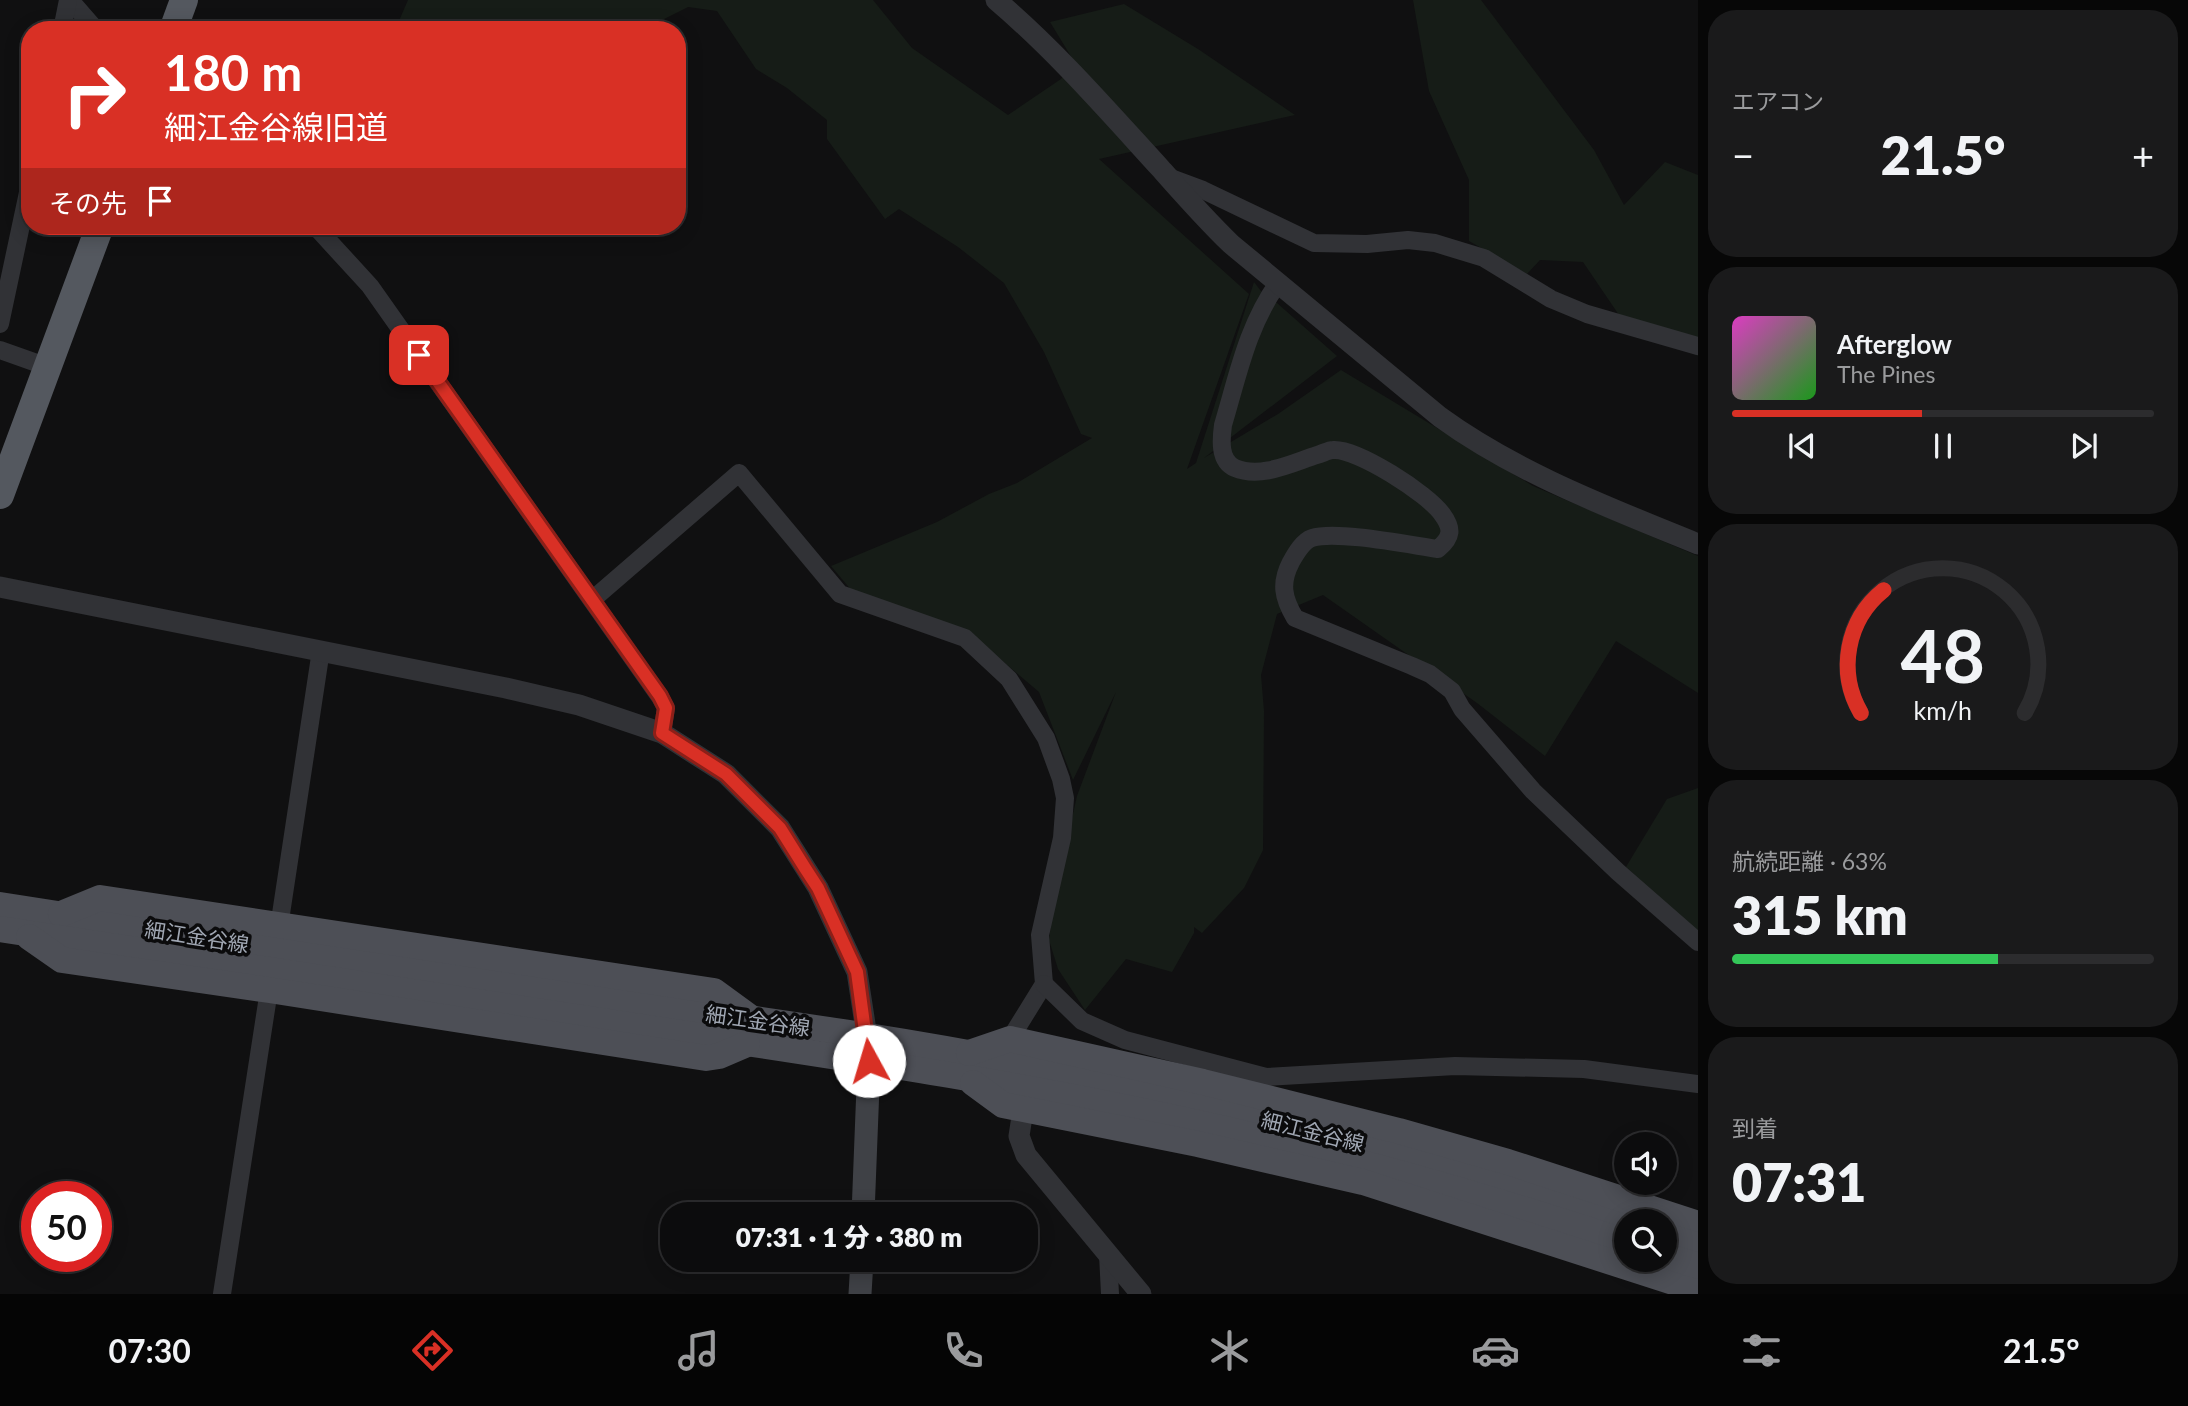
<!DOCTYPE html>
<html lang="ja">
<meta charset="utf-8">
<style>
body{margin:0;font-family:Lato,"Noto Sans JP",sans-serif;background:#1a1a1b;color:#f1f3f6;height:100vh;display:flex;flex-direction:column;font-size:26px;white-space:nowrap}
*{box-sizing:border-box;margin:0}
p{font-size:23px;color:#9a9b9d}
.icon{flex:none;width:38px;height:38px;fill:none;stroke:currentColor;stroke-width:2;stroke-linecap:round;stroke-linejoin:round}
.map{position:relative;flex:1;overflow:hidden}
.details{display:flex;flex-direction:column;gap:10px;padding:10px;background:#070707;width:490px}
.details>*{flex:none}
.top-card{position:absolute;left:21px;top:21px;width:665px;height:214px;border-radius:28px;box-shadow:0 4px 18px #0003,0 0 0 2px #2c2c2e;background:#d93025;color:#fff;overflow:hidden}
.fabs{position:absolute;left:1614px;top:1132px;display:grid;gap:14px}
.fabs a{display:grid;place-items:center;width:63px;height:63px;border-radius:50%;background:#0c0c0d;box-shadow:0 4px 18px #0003,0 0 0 2px #2c2c2e;font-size:35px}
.speed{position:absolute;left:21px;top:1181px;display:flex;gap:14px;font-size:35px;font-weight:700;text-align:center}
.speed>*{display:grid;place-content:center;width:91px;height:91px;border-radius:50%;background:#0c0c0d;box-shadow:0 4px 18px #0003,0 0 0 2px #2c2c2e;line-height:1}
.speed .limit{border:10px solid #d22;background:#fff;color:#111}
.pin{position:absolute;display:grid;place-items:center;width:60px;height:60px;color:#fff;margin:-30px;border-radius:14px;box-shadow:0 4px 10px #0006}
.me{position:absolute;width:77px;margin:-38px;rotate:354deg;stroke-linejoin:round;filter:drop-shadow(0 0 5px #0008)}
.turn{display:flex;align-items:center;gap:24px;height:147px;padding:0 28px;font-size:32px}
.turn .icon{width:91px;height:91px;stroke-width:2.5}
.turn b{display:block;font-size:49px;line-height:60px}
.then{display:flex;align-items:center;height:66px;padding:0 28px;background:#0003;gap:14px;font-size:26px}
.big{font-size:52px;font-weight:800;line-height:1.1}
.details .card{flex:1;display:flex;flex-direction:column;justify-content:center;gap:10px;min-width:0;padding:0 24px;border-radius:28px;background:#1a1a1b}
.details .dial{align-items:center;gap:0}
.dial svg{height:182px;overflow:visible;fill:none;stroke:#2c2c2e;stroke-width:7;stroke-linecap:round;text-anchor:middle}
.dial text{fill:#f1f3f6;stroke:none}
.song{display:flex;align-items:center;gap:21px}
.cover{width:84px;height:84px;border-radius:10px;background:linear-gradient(135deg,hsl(310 70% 55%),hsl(120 70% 35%))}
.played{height:7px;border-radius:4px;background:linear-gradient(90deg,#d93025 45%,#2c2c2e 45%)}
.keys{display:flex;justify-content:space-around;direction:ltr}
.heat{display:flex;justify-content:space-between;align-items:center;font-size:38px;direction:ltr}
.charge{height:10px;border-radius:5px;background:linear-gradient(90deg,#34c759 63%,#2c2c2e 0)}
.trip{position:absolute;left:660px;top:1202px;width:378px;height:70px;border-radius:28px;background:#0c0c0d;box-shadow:0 4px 18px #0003,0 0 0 2px #2c2c2e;font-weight:800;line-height:70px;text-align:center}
.dock{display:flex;height:112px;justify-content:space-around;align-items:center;background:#050505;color:#9a9b9d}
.dock .icon{width:49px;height:49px}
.dock .current{color:#d93025}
.dock b{font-size:32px;color:#f1f3f6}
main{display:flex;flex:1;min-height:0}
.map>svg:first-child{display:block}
.green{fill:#161c17}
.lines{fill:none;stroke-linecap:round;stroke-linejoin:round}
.minor{stroke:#313236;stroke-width:18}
.tertiary{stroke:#313236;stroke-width:21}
.secondary{stroke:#3f4146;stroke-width:23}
.primary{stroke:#4d4f56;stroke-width:26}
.trunk{stroke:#54585f;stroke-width:28}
.route-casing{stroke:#8d1f18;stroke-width:18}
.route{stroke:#d93025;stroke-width:12}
.labels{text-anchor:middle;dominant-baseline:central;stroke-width:7;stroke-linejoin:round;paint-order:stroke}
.street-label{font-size:21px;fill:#a0a7b3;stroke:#0b0b0c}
</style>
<main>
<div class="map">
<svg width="1698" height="1294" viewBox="0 0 1698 1294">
<rect width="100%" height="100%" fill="#101011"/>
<g class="green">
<polygon points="408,0 873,0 912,48 1008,115 1061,79 1075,63 1050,22 1124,4 1198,49 1295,115 1099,159 1249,294 1187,469 1196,463 1254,282 1264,295 1277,303 1337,356 1204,458 1278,414 1341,370 1533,486 1698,556 1698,693 1616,641 1545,756 1477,703 1323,595 1277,614 1261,675 1264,711 1263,850 1244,888 1202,933 1194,927 1194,933 1172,972 1126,959 1085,1010 1058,969 1049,940 1054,899 1077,796 1116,692 1073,780 1039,692 975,638 852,591 831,566 937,522 989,494 1017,483 1092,438 1081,434 1044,352 1004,283 958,247 899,209 885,219 827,139 827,120 787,88 756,69 717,11 688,7 642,30 395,30"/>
<polygon points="1413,0 1481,0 1594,150 1624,205 1665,162 1698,175 1698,356 1621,318 1583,262 1540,260 1527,274 1469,241 1469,180 1429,91"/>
<polygon points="1698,788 1698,933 1626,867 1667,799"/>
</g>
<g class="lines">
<g class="minor">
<polyline points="70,0 96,30"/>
<polyline points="62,30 68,0"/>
<polyline points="1168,177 1203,190 1314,243 1367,244 1408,240 1435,243 1484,258 1551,299 1587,314 1698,346"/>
<polyline points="315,226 370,286 660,697 666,708 662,733"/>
<path d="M1278,283c-31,44 -40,92 -55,142 -2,15 -4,36 12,43 26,11 57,-5 82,-13 5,-1 11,-5 16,-5 24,-2 95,44 109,64 11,15 10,23 -4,35 -28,-4 -102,-19 -126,-11 -9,3 -16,15 -21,24 -11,21 -8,36 4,56l117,48 18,8 22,17 10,18 71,82 85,81 80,70"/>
<polyline points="0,324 30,183"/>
<polyline points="0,350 48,367"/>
<polyline points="592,600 739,473 840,594 965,638 1009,679 1046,738 1061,779 1065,798 1062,838 1040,935 1044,984 1010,1039"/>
<polyline points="279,927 321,650"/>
<polyline points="1044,984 1082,1021 1125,1040 1266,1077 1455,1066 1584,1069 1698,1084"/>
<polyline points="1108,1254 1110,1294"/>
<polyline points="222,1294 269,990"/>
</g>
<g class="tertiary">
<path d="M996,0c60,51 112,111 165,169 23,26 45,51 70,75l209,173c77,56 170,91 258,127"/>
<polyline points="0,587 506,688 579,705 662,733 726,774 780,828 818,888 857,972 867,1037"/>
<polyline points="1023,1110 1019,1136 1026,1155 1141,1294"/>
</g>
<g class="secondary">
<polyline points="863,1214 869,1061 867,1043"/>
<polyline points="860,1294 862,1260"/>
</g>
<g class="primary">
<path d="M0,905c187,29 373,59 560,86 162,24 326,44 486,77 196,40 390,92 580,154"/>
<polyline points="61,914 100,898 714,991 751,1018"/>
<path d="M0,929c214,34 428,66 642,98 181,28 363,53 542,93 149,32 297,74 442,122"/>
<polyline points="29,937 62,960 269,990 706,1058 719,1056 747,1044"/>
<polyline points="969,1053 1010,1039 1203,1082 1399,1131 1508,1162 1698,1224"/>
<polyline points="973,1083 1003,1105 1198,1144 1363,1182 1698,1290"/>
<polyline points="1664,1235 1698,1246"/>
<polyline points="1664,1255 1698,1266"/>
</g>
<g class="trunk">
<polyline points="173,30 184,0"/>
<polyline points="0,495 100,226"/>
</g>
</g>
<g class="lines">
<defs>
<polyline id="route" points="419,355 660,696 666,708 662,733 726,774 780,828 805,868 818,888 857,972 869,1061"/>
</defs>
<use href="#route" class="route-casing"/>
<use href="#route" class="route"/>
</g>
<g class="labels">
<g class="street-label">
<text transform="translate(197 936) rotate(9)">細江金谷線</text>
<text transform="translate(758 1020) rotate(8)">細江金谷線</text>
<text transform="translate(1313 1131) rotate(14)">細江金谷線</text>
</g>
</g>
</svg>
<div class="fabs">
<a><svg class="icon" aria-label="sound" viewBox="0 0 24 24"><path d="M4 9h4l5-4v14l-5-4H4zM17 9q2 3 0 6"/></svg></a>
<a><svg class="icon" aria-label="search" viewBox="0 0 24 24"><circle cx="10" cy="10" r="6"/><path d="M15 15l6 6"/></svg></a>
</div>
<div class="speed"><div class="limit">50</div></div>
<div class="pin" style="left:419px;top:355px;background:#d93025"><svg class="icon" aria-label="arrive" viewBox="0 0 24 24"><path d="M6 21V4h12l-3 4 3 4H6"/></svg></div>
<svg class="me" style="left:869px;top:1061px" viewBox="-20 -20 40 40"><circle r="19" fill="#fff"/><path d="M0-13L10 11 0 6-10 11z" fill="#d93025"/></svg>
<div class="trip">07:31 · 1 分 · 380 m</div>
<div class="top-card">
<div class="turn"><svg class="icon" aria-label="right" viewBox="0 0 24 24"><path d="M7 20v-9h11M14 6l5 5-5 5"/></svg><div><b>180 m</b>細江金谷線旧道</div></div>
<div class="then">その先<svg class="icon" aria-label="arrive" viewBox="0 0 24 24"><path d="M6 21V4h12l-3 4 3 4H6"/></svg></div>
</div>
</div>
<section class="details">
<div class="card"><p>エアコン</p>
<div class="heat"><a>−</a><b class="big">21.5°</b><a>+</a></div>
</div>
<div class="card">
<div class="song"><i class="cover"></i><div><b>Afterglow</b><p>The Pines</p></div></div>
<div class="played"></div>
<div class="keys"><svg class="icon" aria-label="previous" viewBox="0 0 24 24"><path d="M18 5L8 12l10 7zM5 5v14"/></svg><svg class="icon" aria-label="pause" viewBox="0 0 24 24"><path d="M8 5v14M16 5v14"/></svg><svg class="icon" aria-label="next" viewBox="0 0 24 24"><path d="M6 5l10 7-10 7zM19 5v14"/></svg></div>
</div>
<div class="card dial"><svg viewBox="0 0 100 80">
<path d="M14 69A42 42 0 1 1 86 69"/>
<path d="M14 69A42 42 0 0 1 24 15" stroke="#d93025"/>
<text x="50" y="56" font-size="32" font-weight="700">48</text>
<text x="50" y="72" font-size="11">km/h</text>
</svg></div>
<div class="card"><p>航続距離 · 63%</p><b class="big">315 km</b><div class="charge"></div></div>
<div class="card"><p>到着</p><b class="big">07:31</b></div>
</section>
</main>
<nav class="dock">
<b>07:30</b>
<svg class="icon current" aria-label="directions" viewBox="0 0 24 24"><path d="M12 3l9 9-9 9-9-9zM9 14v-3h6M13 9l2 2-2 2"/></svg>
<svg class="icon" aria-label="music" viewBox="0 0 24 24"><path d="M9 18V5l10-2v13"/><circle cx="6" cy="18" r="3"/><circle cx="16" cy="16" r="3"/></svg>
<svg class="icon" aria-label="phone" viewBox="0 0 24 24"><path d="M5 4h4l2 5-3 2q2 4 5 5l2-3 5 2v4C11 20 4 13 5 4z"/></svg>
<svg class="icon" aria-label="climate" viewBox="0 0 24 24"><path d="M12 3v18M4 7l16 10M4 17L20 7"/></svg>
<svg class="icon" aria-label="car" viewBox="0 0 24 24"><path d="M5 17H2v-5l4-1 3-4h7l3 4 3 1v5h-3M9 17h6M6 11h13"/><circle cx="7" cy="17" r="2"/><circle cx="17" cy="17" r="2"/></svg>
<svg class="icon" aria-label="filters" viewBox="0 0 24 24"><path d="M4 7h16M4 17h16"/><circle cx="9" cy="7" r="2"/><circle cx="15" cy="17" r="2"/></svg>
<b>21.5°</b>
</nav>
